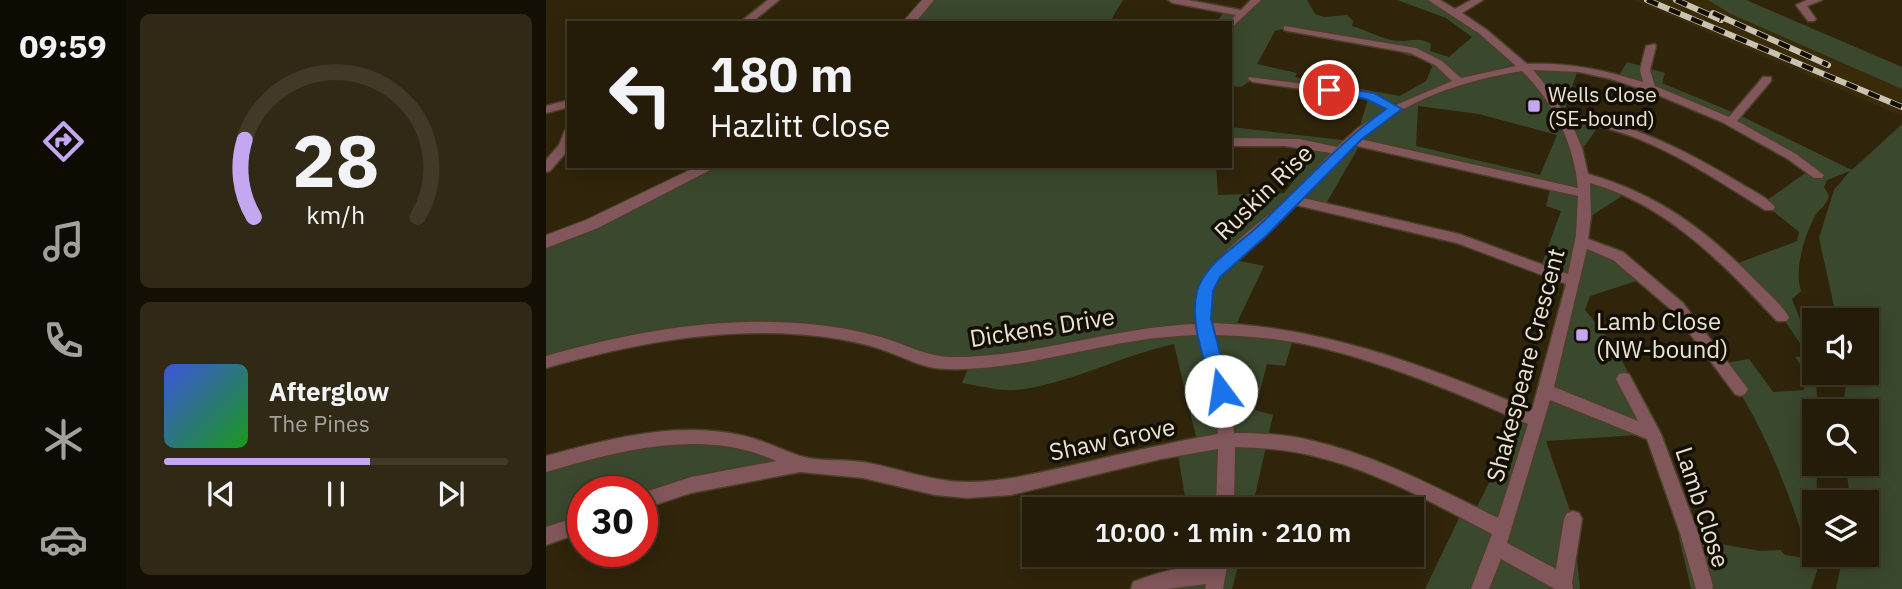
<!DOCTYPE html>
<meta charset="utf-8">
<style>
body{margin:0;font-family:"IBM Plex Sans",sans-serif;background:#302916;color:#f1f3f6;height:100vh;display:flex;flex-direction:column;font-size:26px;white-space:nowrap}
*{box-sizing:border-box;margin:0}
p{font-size:23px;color:#a3a19c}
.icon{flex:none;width:38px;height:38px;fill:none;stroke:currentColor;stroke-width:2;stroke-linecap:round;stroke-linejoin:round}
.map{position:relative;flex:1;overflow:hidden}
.drawer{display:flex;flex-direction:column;gap:14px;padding:14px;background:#140f04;width:420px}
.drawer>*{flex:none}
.hud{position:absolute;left:21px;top:21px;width:665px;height:147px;border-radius:0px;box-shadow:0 4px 18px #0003,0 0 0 2px #413a29;background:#241c08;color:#f1f3f6;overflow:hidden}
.fabs{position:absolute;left:1256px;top:308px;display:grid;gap:14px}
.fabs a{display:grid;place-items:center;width:77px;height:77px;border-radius:0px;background:#241c08;box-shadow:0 4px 18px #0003,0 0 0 2px #413a29;font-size:35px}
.speed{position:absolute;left:21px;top:476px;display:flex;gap:14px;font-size:35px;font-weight:700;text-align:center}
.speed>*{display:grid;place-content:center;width:91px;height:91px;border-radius:50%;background:#241c08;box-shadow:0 4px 18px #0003,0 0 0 2px #413a29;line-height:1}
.speed .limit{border:10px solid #d22;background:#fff;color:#111}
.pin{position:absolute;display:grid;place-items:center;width:60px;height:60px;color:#fff;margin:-30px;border:4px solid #fff;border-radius:50%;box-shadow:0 2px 7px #0007}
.me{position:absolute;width:77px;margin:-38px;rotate:346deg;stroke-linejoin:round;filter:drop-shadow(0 0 5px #0008)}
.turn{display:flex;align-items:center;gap:24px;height:147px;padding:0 28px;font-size:32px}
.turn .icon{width:91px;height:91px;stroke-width:2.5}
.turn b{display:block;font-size:49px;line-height:60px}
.drawer .widget{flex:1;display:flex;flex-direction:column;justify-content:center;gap:10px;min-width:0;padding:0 24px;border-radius:10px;background:#302916}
.drawer .dial{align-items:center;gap:0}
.dial svg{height:182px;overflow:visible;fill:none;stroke:#413a29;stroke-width:7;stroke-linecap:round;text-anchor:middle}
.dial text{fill:#f1f3f6;stroke:none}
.song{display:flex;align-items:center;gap:21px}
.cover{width:84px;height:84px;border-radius:10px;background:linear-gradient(135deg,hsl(230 70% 55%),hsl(120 70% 35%))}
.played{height:7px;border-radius:4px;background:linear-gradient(90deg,#c4a7f1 60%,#413a29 60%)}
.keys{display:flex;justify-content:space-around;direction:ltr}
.trip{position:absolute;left:476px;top:497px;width:402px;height:70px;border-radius:0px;background:#241c08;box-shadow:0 4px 18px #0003,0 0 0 2px #413a29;font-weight:600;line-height:70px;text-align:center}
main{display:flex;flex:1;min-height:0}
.menu{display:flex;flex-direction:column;width:126px;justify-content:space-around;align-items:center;background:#0e0b03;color:#a3a19c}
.menu .icon{width:49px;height:49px}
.menu .current{color:#c4a7f1}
.menu b{font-size:32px;color:#f1f3f6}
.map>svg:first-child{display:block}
.built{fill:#392b09}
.green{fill:#3a492d;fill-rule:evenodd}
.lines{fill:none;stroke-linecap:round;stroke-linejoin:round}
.minor-casing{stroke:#4a4027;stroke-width:3}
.tertiary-casing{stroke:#4a4027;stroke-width:2}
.minor{fill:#82575b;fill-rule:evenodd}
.tertiary{fill:#82575b;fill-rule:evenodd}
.rail-casing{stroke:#cbc3b2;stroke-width:6}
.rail{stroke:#140f05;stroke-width:4.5;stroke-dasharray:12;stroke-linecap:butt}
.route{fill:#1a73e8;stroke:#114b97;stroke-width:2}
.poi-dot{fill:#c4a7f1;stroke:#140f05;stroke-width:2.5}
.labels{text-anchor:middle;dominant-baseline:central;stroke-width:7;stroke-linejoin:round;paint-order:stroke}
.far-poi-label{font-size:21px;fill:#eae3d4;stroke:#140f05;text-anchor:start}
.street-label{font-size:24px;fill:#eae3d4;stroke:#140f05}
.poi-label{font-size:24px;fill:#eae3d4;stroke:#140f05;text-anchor:start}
</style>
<main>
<nav class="menu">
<b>09:59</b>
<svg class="icon current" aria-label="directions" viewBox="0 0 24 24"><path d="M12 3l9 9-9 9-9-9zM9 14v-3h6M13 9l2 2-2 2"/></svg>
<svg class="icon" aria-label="music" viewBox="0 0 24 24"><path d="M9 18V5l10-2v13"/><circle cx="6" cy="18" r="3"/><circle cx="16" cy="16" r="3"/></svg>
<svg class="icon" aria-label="phone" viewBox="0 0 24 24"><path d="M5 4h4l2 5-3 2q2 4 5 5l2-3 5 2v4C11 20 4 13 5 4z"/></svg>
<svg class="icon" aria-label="climate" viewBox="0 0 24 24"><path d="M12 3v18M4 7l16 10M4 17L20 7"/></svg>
<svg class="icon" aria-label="car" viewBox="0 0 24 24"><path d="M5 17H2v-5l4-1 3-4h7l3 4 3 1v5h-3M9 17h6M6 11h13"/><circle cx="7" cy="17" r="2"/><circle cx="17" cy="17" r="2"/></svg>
</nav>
<section class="drawer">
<div class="widget dial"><svg viewBox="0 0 100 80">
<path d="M14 69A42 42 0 1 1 86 69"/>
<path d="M14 69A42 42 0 0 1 10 35" stroke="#c4a7f1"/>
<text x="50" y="56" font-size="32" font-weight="700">28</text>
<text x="50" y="72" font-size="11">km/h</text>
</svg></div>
<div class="widget">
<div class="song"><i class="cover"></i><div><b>Afterglow</b><p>The Pines</p></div></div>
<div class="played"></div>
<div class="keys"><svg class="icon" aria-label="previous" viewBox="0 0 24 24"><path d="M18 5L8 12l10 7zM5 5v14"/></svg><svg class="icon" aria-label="pause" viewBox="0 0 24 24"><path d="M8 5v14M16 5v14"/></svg><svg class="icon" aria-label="next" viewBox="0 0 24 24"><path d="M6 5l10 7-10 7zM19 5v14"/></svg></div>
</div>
</section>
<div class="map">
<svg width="1356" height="589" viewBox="0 0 1356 589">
<rect width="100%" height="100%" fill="#30250b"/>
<polygon class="built" points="1087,0 1190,0 1356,73 1356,116"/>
<g class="green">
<polygon points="382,0 577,0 563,23 362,23"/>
<path d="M710,0h51l8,14 9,3 23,-2 6,6 -1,5c14,4 30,13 45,15 13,1 21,-5 34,3l-1,7 19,6 23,-20 -26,-19 -49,-18h36l23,12 69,56 53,1 -16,49 39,5 -24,33 6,21 48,13 -49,32 -1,19 65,37 -56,18 -5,14 29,35 17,33 22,56 -107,7 27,78 7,70h-155l38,-79 10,5 50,-101 14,6 36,-139 -33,-12 21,-58 -15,-5 5,-20 -190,-43 -37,64 -30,-7 -63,59 33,7 -30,63 60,7 -9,30 -18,-2 -12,46 18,5 -21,94h-65l-10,-60 21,-4 -24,-101c-52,11 -107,41 -158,46 -17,1 -37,-4 -54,-7l8,-19 -141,-32h-138l-145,30v-120l165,-76h505l2,29 66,-2 20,-25 -4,-26h-70v-15l121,14 6,-5 12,-40 -115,-17 -13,8 -11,-1v-63h-14l9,-13 18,3zM742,28l109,20c6,9 17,9 27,6l8,13 -6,14 -26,15 -105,-19 2,-4 -40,-9 18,-33zM872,106l61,8 78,21 -17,40 -124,-29z"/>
<polygon points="1162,0 1200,0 1356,67 1356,89 1185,14"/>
<path d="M1081,62l38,11 -3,10 75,31 115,56 50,-46v465h-66l7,-34h24v-53h-17l-4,-38h21v-53h-25l6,-38h19v-53h-30l-18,-82 15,-48 16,-19 -23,9 -3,7 5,9c-4,13 -11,13 -15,22 -10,19 -20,53 -13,73l-9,8 22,55 4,57h-3l2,82 7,-1 21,10h-30l2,69 -6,18h-120l-12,-52 82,14 19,-1 5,5 21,3 1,-8c-19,-62 -47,-133 -86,-186l28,-5 24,33 31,-2 1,-19 -10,-14 14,-1 -27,-39 -49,-52 64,-24 2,-9 -36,-29 48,-34 -80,-48 -114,-42z"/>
<polygon points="176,438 254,464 96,501 96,492 37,492 37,523 0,536 0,464 22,457"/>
<polygon points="649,555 695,555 686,589 594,589 652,574"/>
</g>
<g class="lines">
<defs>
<g id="minor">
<polygon points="222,0 233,0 205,23 193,23"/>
<polygon points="622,0 642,0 695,10 705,0 715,0 684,29 684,23 682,23 690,15 627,3"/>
<path d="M882,0h12l15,9 16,-9h12l-21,13 25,17 40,34c40,-2 78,6 116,18l-3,-12 6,-24 9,-2 1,2 -6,24 5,16 74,31 34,-40h8v4l-34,40 59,33 28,21 -2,3h-8l-26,-19 -66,-37 -69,-29 -42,-14 -32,-7 -46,-2 19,23 14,22c63,5 120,36 174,68 11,7 27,14 35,24l-2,3h-8c-59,-37 -124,-82 -194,-88l11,26 6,26c70,20 118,56 168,107 11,11 25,23 33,36l-2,4h-10c-54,-57 -109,-116 -187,-138l1,33 -3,23 35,13 60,51 65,86 -3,5 -5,2 -5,-2 -62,-83 -60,-51 -26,-11 -33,138 84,34 -22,-42 3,-5 5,-1 5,1 32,60 37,99 15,53 -1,3h-16l-16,-56 -33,-94 -97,-39 -43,143 49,26 8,-50 3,-6 6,-2 6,2 3,6 -10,64 1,6h-18l-54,-30 -12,30h-18l21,-55c-59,-31 -117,-64 -182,-79 -25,-6 -50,-7 -75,-8l-1,62h-18l2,-60 -57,10 -150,36 -44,3 -32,-3 -72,-17 -63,-6 -109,21 -49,16v-16l49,-16 85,-16c-72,-34 -158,-10 -230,11v-16c62,-17 129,-35 194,-21 21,4 39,14 60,21 19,6 43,3 63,6 35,6 69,20 105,20 39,0 77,-11 115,-19 45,-11 90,-21 135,-29l-3,-39 -17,-60c-21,1 -42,2 -63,6 -63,10 -124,30 -189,28 -21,0 -40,-11 -60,-18 -15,-6 -31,-9 -47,-12 -98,-16 -198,2 -293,29v-12c95,-27 196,-44 295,-28 17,3 35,7 52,13 18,6 35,15 56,16 83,1 164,-30 247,-33 -1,-11 -1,-23 2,-33 10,-32 59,-65 83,-87 17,-16 33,-34 50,-51l-46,-7h-55v-8l69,1 38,8 21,-19 29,-19 -21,-11 -113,-16 -5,-3 1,-2 120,15 27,13 56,-24 -17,-16 -25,-12 -122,-22 -4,-1v-4l132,22 26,13 19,17 55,-12 -36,-32zM976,71c31,31 52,72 56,117l-218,-49c45,-39 104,-59 162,-68zM807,145l225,51 -2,39 -8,39 -109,-40 -156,-36zM750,205l161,38 109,41 -34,126c-104,-43 -207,-84 -321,-87 -2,-10 -2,-23 1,-33 8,-24 64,-66 84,-85zM667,335c32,1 65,3 96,10 76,17 148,48 219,79l-30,94c-61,-30 -122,-63 -189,-78 -24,-6 -50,-7 -75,-7l-4,-38z"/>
<polygon points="1261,0 1276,0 1261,6 1270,19 1268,21 1262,21 1250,5"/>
<polygon points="23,100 23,107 0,113 0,106"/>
<polygon points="23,129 23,149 4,171 0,172 0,160 13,145 19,130"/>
<polygon points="37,515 37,532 0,545 0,527"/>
<path d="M665,555h18l-6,34h-18l1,-5 -38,5h-37l2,-7c25,-10 49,-16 76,-16z"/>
</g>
<g id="tertiary">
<polygon points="376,0 388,0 369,23 356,23"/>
<polygon points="152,166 172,166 52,228 0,248 0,235 40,220"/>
</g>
</defs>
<use href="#minor" class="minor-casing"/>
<use href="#tertiary" class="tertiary-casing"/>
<use href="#minor" class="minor"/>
<use href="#tertiary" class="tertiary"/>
<defs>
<g id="rail">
<polyline points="1101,0 1356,107"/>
<polyline points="1130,0 1175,20"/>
<polyline points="1167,13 1282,65"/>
</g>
</defs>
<use href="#rail" class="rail-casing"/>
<use href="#rail" class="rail"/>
</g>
<path class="route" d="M783,86l45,7 28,16 -40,30 -96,97 -46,41 -7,14 -2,28 19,72 -2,6 -7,2 -6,-2 -2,-6c-8,-30 -24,-68 -16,-100 8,-27 38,-44 58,-62 44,-40 82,-85 131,-120l-20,-10 -41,-7 -2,-2z"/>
<g class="poi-dot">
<rect x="981" y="99" width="14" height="14" rx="3.5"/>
<rect x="1029" y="328" width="14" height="14" rx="3.5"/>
</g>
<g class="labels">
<g class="far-poi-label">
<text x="1002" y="94">Wells Close<tspan x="1002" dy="24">(SE-bound)</tspan></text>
</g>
<g class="street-label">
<text transform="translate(717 192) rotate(-44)">Ruskin Rise</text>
<text transform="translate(496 327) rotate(-9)">Dickens Drive</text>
<text transform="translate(979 365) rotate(-75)">Shakespeare Crescent</text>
<text transform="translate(566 439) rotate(-12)">Shaw Grove</text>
<text transform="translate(1157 507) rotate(72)">Lamb Close</text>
</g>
<g class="poi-label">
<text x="1050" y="321">Lamb Close<tspan x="1050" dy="28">(NW-bound)</tspan></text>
</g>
</g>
</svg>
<div class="fabs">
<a><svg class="icon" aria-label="sound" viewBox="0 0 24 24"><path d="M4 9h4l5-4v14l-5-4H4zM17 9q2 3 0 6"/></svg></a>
<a><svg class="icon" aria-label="search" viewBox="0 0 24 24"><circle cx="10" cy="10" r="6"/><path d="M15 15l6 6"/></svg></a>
<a><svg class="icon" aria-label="layers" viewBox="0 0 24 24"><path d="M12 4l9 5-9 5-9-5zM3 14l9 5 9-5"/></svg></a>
</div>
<div class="speed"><div class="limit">30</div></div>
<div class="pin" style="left:783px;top:90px;background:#d93025"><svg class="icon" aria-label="arrive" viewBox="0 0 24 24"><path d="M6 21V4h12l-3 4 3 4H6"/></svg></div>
<svg class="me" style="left:675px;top:391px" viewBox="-20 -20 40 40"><circle r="19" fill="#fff"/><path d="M0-13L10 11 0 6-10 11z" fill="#1a73e8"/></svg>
<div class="trip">10:00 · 1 min · 210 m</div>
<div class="hud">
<div class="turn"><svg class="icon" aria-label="left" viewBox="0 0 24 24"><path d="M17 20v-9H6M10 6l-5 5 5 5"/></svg><div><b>180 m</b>Hazlitt Close</div></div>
</div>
</div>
</main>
